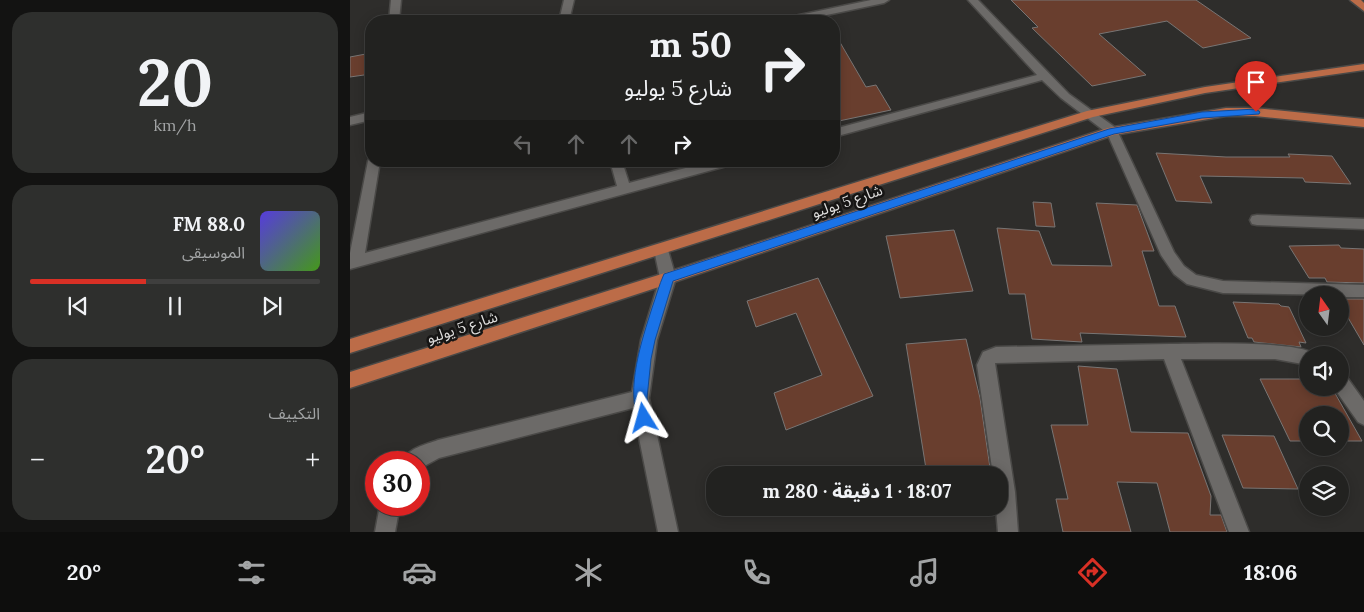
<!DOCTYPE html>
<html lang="ar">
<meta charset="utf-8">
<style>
body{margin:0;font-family:Lora,"Noto Sans Arabic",serif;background:#2e2f2d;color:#f1f3f6;direction:rtl;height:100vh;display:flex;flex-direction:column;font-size:19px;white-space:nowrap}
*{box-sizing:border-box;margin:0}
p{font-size:16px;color:#a2a4a5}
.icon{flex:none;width:28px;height:28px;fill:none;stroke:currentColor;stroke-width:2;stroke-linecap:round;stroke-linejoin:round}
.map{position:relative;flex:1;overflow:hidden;direction:ltr}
.drawer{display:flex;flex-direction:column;gap:12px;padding:12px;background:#131312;width:350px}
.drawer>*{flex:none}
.hud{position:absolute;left:15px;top:15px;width:475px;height:152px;border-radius:20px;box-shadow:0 2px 12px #0003,0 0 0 1px #3f3f3e;direction:rtl;background:#222220;color:#f1f3f6;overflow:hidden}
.needle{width:32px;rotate:346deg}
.fabs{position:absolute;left:949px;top:286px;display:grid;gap:10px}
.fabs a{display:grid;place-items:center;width:50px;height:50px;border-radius:50%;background:#222220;box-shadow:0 2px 12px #0003,0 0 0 1px #3f3f3e;font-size:25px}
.speed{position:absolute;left:15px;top:451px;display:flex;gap:10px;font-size:25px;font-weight:700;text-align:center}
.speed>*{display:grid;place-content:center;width:65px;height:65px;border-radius:50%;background:#222220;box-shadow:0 2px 12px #0003,0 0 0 1px #3f3f3e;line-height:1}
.speed .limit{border:8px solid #d22;background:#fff;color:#111}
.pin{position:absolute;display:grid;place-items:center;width:42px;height:42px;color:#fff;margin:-51px -21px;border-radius:50% 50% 50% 0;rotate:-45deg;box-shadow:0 0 5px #0007}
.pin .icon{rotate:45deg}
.me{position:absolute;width:55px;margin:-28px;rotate:352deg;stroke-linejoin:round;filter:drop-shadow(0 0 4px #0008)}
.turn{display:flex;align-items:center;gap:18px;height:105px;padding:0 25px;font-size:22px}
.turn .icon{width:65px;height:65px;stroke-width:2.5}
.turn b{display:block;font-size:35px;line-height:42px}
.lanes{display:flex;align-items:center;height:48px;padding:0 25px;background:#0003;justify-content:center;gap:25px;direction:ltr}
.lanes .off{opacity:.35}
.big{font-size:38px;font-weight:700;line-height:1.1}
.drawer .tile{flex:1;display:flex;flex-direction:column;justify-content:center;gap:8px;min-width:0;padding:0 18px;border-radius:20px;background:#2e2f2d}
.drawer .dial{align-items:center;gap:0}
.dial b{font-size:65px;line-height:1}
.song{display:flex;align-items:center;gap:15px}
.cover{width:60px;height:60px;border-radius:8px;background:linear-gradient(135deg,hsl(250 70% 55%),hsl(100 70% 35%))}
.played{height:5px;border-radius:2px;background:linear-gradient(90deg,#d93025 40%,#3f3f3e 40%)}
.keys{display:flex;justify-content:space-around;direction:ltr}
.heat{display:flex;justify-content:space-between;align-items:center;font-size:28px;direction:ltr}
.trip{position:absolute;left:356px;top:466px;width:302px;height:50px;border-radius:20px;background:#222220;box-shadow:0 2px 12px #0003,0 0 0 1px #3f3f3e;font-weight:700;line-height:50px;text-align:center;direction:rtl}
.tab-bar{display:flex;height:80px;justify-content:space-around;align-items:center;background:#0e0e0d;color:#a2a4a5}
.tab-bar .icon{width:35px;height:35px}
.tab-bar .active{color:#d93025}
.tab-bar b{font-size:22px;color:#f1f3f6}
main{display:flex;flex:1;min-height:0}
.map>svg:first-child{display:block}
.building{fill:#693e2e;stroke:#787574}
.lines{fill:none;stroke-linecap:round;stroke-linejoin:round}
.minor-casing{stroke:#4a4947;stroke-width:3}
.major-casing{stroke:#4a4947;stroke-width:3}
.minor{fill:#6c6a68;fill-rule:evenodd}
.major{fill:#bc6c48;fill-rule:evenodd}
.route{fill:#1a73e8;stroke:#114b97}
.labels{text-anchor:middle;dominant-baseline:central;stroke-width:5;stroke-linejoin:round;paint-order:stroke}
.street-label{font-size:15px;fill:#dedddc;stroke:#161514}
</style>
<main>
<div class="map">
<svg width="1014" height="532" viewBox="0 0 1014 532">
<rect width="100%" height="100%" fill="#2e2d2b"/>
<g class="building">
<polygon points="661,0 846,0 901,38 853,48 817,21 749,34 796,75 742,86 682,28 688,27"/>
<polygon points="484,32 516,87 526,85 541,110 484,122"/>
<polygon points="21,53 21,74 0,77 0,57"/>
<polygon points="806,153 876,157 940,157 938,154 982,156 1001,184 955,182 953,178 850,176 862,203 826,201"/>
<polygon points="683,202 701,203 705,227 686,226"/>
<polygon points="746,203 787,205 804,251 792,251 809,306 825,306 836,337 730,333 732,342 682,339 675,294 659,294 647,228 689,231 702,265 762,266"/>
<polygon points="604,230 623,291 550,298 536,236"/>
<polygon points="989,245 991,248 1014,249 1014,283 977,282 975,278 959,278 939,246"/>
<polygon points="468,278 523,396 436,430 424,393 472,375 446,313 406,327 397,301"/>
<polygon points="990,299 1014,299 1014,345 990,304"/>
<polygon points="883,302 929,304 931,306 939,307 956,343 949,342 951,347 904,342 902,338 898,338"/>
<polygon points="616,339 630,398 641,475 577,475 556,344"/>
<polygon points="728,366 767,369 781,432 838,433 861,496 860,515 871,515 877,532 820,532 807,483 767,482 781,532 713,532 706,499 718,499 701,425 738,425"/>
<polygon points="910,379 958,379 958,388 982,388 1012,441 990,441 990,415 958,415 958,441 940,441"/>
<polygon points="872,435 924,436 948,489 893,488"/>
</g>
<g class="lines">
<defs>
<g id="minor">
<polygon points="41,0 51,0 49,21 39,21"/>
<polygon points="214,0 224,0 219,21 209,21"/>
<polygon points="521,0 539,0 534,3 448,21 430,21 435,18"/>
<polygon points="618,0 628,0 719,94 766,128 824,252 834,266 846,275 873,281 1014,285 1014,297 990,297 990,295 873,293 837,284 824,274 811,255 757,133 711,98 692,80 484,137 484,129 687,75"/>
<polygon points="21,112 21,120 0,125 0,117"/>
<polygon points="21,157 21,161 30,161 15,253 267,186 260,161 272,161 279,183 362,161 385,161 384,164 0,269 0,253 18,161"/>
<polygon points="907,215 1014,219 1014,229 907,225 902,224 900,220 902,216"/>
<path d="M311,244l5,2 2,4 8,28 -19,62 -8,58 29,134h-20l-25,-124 -194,50 -20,11v-7h-16c4,-14 22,-17 35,-22l194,-48 9,-52 19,-62 -6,-28 2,-4z"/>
<path d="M820,344c24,0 133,-4 145,11h-7v10l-33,-6h-94l68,173h-20l-65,-173 -169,4 20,129 3,40h-20l-2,-24h4v-33h-7l-16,-110 6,-13 13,-5z"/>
<polygon points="990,374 996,376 1014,401 1014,425 1008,422 984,388 990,388"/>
<polygon points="30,505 50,505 45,532 25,532"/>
</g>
<g id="major">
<polygon points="1000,0 1011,0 1014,3 1014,11"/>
<polygon points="1014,64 1014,70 855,93 743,117 0,353 0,339 737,111 855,87"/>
<polygon points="876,108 905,108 1014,119 1014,127 905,116 876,116 764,135 318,284 0,388 0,372 318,272 758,128"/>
</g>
</defs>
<use href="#minor" class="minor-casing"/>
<use href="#major" class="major-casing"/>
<use href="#minor" class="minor"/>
<use href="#major" class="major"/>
</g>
<path class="route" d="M906,109l4,3 -1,2 -57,4 -88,16 -441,147 -18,59 -4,19 -4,39 4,20 -2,4 -5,2 -5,-2c-14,-33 3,-82 13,-114 4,-11 7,-23 12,-34l445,-145 93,-17z"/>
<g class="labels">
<g class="street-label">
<text transform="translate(497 201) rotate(-19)">شارع 5 يوليو</text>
<text transform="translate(112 327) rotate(-18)">شارع 5 يوليو</text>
</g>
</g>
</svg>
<div class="fabs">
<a><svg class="needle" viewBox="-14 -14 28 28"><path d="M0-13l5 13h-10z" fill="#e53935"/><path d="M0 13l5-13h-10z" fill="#a2a4a5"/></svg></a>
<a><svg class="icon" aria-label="sound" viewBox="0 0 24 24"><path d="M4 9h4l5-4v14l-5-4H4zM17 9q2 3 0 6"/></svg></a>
<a><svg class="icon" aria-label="search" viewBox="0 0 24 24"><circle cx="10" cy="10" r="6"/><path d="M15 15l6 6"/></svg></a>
<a><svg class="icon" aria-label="layers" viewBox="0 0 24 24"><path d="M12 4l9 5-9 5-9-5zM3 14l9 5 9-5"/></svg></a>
</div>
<div class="speed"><div class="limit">30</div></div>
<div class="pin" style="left:906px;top:112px;background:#d93025"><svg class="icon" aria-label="arrive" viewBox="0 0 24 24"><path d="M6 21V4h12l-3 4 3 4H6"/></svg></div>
<svg class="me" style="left:294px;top:418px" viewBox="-20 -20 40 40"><path d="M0-17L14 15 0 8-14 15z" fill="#1a73e8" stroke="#fff" stroke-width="4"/></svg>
<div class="trip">18:07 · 1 دقيقة · 280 m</div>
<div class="hud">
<div class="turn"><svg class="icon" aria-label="right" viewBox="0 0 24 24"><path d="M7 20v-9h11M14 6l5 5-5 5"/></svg><div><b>50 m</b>شارع 5 يوليو</div></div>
<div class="lanes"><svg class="icon off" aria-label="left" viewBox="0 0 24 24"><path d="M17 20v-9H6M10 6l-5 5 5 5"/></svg><svg class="icon off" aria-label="ahead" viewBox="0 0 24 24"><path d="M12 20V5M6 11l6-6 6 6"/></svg><svg class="icon off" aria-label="ahead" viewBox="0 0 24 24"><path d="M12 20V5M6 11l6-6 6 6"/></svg><svg class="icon" aria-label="right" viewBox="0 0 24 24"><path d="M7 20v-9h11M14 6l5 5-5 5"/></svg></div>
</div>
</div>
<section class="drawer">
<div class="tile dial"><b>20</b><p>km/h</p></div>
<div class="tile">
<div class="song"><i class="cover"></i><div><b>88.0 FM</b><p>الموسيقى</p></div></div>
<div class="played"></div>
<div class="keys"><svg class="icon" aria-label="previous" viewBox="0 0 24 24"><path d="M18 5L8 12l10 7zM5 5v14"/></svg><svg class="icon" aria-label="pause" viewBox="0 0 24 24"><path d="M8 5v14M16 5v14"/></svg><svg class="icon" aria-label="next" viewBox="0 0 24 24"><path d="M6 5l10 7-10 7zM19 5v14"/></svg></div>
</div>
<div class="tile"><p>التكييف</p>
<div class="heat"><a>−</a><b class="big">20°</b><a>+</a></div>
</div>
</section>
</main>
<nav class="tab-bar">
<b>18:06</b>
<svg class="icon active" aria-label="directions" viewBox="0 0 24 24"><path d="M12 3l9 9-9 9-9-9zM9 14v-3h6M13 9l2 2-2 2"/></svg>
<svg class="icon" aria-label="music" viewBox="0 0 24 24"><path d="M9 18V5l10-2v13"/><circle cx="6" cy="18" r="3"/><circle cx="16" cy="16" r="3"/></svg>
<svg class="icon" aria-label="phone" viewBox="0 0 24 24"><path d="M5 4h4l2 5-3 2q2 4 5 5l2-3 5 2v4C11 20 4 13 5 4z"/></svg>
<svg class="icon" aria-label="climate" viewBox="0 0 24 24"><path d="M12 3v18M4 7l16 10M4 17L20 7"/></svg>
<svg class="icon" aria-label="car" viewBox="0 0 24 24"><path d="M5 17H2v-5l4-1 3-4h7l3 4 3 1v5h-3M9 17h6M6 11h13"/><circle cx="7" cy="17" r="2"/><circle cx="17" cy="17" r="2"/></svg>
<svg class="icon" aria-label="filters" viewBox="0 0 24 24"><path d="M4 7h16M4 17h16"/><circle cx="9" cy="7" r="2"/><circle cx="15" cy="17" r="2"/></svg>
<b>20°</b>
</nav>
